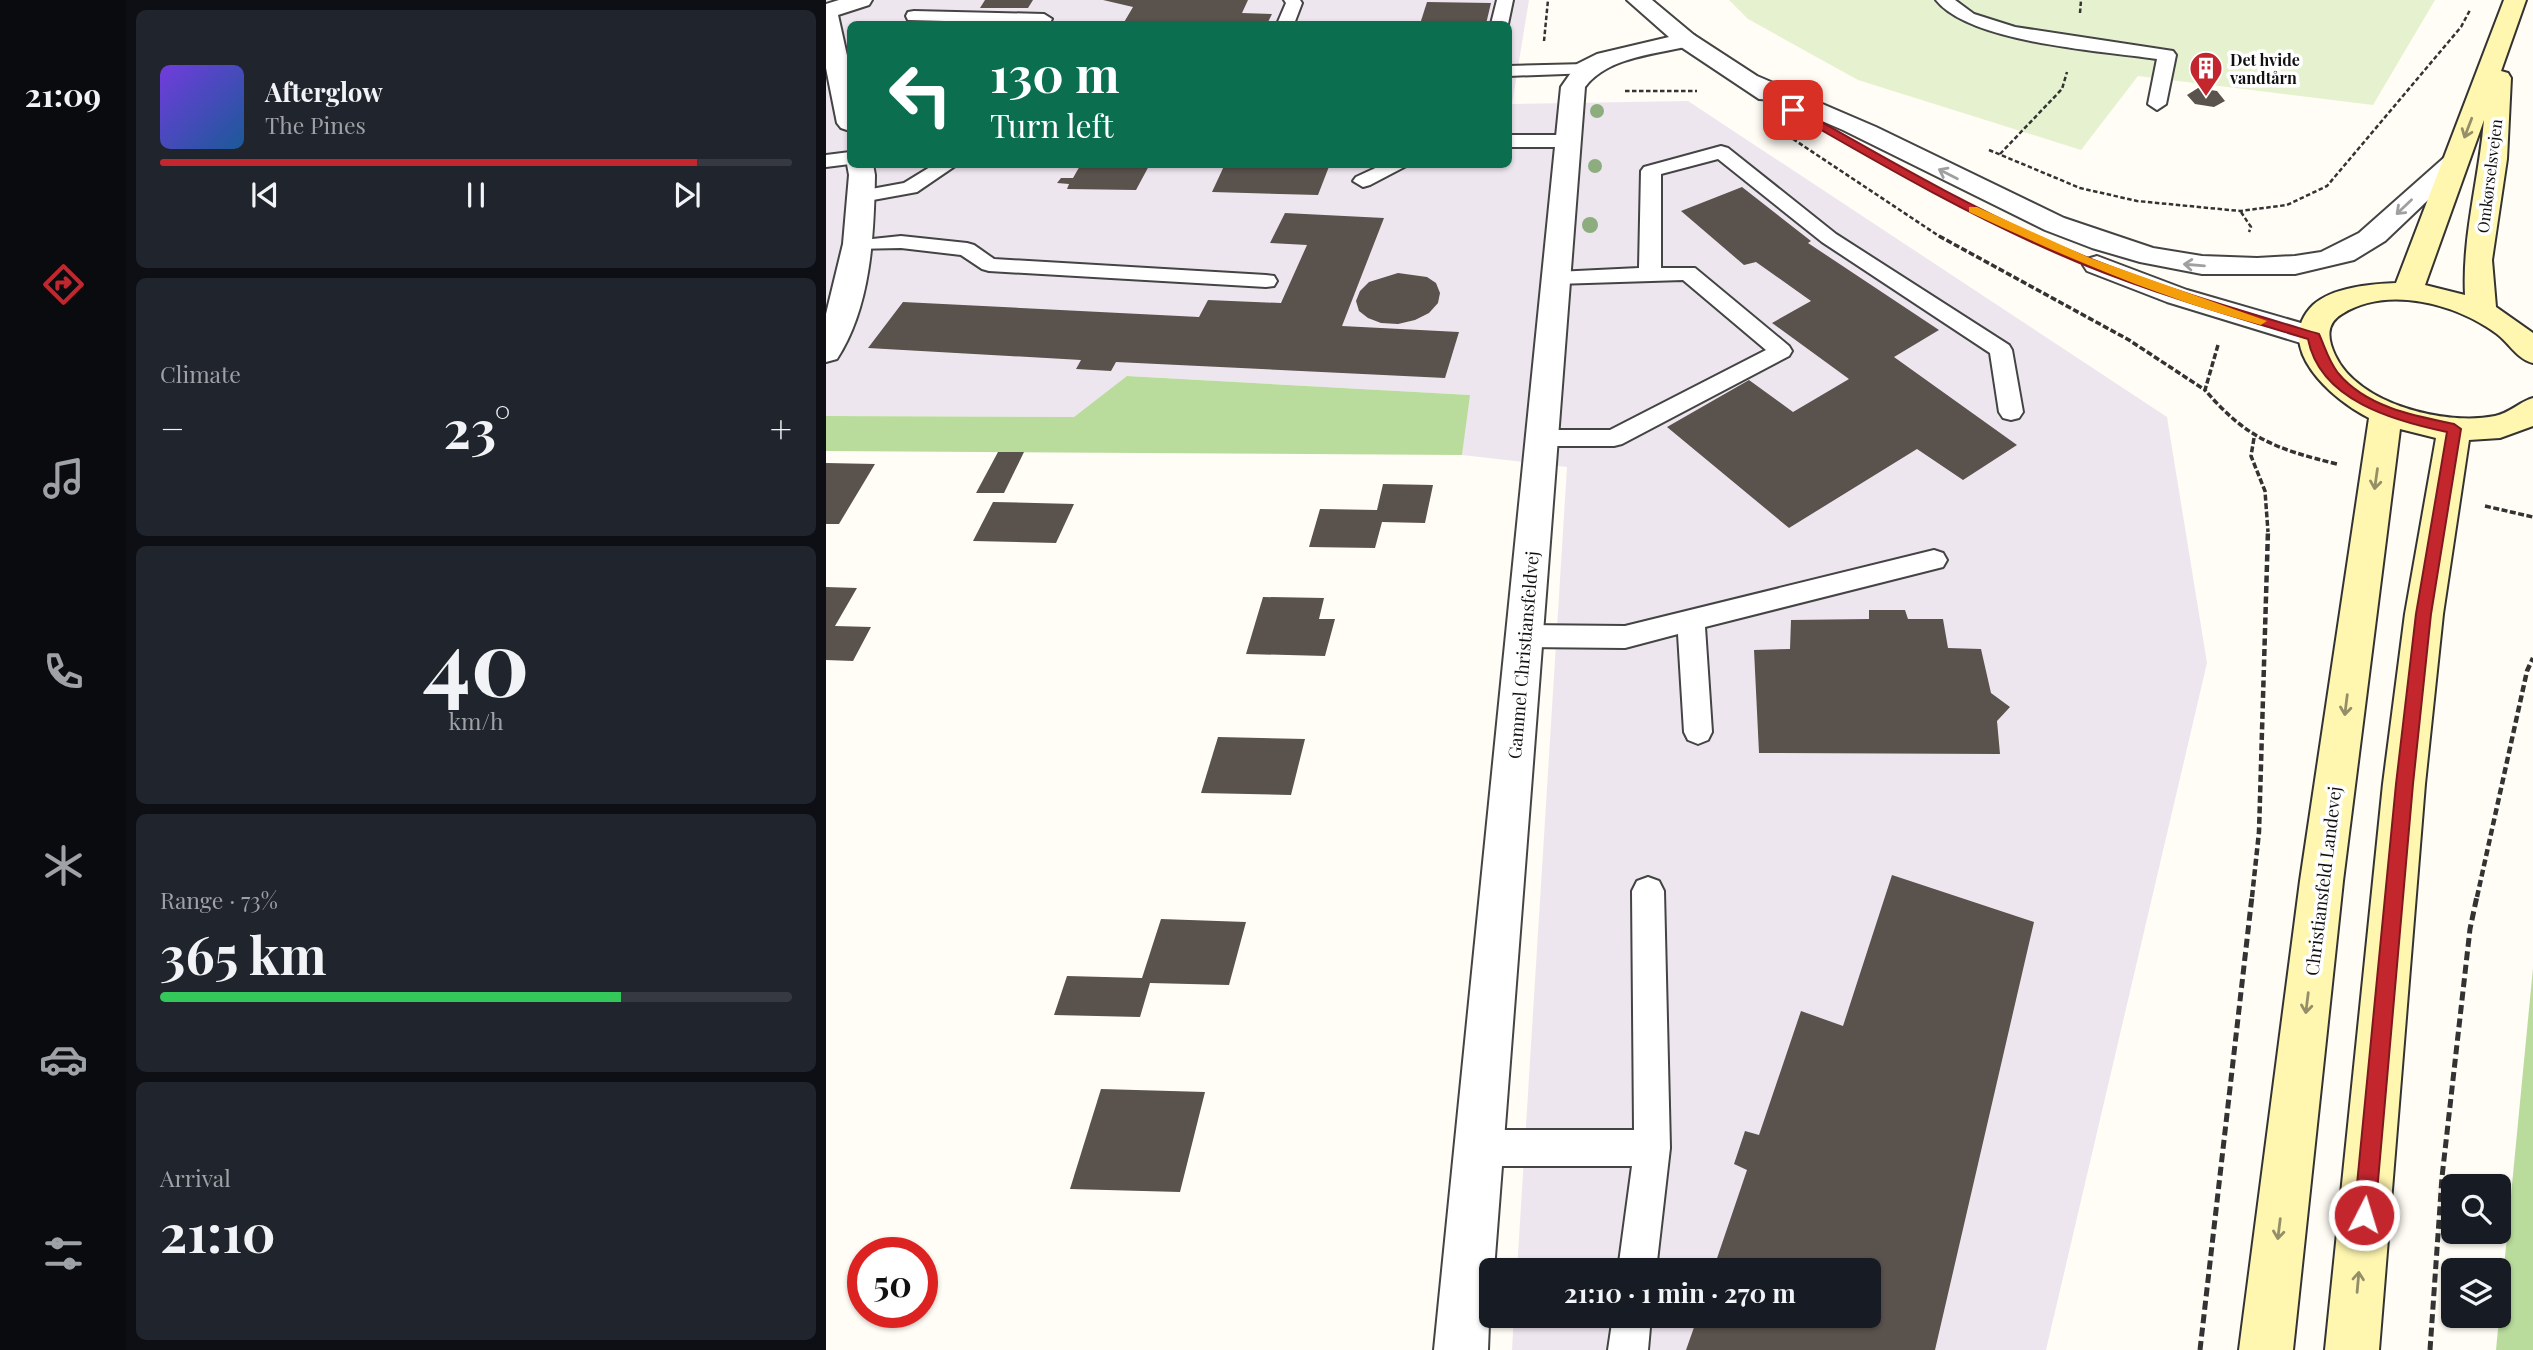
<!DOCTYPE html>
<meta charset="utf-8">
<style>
body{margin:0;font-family:"Playfair Display",serif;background:#20242c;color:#f1f3f6;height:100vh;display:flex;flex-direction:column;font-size:26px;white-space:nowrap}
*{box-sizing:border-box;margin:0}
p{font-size:23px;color:#9ea1a6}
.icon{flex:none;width:38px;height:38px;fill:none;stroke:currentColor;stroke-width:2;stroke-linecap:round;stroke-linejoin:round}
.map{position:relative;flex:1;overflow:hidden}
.side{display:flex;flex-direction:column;gap:10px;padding:10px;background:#0d0f14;width:700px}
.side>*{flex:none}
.top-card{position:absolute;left:21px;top:21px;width:665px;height:147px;border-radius:10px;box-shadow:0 2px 5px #0004;background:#0b6e4f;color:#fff;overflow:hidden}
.buttons{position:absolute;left:1615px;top:1174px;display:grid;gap:14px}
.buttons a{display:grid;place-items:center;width:70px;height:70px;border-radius:10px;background:#171b24;box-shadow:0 2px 5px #0004;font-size:35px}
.speed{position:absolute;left:21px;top:1237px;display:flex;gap:14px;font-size:35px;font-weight:700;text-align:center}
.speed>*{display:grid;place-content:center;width:91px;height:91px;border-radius:50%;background:#171b24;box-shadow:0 2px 5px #0004;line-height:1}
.speed .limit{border:10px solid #d22;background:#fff;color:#111}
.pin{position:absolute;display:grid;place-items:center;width:60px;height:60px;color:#fff;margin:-30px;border-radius:14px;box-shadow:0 4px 10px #0006}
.me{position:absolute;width:77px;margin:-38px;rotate:5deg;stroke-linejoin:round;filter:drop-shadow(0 0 5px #0008)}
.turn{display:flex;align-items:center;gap:24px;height:147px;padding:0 28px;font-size:32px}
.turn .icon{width:91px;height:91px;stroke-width:2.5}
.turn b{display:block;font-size:49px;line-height:60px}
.big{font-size:52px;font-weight:700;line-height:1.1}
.side .card{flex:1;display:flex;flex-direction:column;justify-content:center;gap:10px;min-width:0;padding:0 24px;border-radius:10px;background:#20242c}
.side .dial{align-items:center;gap:0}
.dial b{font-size:91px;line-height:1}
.song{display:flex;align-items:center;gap:21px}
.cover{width:84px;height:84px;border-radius:10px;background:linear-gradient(135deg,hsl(260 70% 55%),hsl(210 70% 35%))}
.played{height:7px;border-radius:4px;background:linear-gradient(90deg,#c4262e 85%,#363941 85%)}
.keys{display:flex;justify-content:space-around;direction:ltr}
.heat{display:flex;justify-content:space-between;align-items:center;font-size:38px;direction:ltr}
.charge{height:10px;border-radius:5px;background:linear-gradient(90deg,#34c759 73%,#363941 0)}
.trip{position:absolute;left:653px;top:1258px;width:402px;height:70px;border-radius:10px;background:#171b24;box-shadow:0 2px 5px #0004;font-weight:700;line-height:70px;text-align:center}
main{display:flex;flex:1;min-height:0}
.menu{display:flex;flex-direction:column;width:126px;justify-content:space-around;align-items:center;background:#090b0e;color:#9ea1a6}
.menu .icon{width:49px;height:49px}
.menu .selected{color:#c4262e}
.menu b{font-size:32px;color:#f1f3f6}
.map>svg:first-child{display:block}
.industrial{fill:#eee6ef;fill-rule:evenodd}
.forest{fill:#b9dc9c}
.pitch{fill:#e6f2cf}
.building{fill:#5a524d}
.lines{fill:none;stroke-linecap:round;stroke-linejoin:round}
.service-casing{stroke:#444;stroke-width:4}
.minor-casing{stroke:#444;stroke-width:4}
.tertiary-casing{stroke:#444;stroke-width:4}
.secondary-casing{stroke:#333;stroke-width:4}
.path-far3{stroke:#333;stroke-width:2.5;stroke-dasharray:4.5 2.5;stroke-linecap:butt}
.path-far2{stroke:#333;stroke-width:3.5;stroke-dasharray:6 2.5;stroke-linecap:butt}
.path-far1{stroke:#333;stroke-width:4.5;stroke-dasharray:7 3.5;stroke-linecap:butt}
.path{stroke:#333;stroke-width:5;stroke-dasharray:9 4.5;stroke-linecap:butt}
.service{fill:#fff;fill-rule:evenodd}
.minor{fill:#fff;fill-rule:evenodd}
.tertiary{fill:#fff;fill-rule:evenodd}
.secondary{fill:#fff6b0;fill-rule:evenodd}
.tree{fill:#8dad7f}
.oneway{stroke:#948f68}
.oneway2{stroke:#a0a0a0}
.route{fill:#c4262e;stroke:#7f191e;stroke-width:2}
.slow{fill:#f59e0b}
.labels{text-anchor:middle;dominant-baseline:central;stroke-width:7;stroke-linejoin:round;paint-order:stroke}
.far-poi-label{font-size:16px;font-weight:bold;fill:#111;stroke:#fff;text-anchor:start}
.far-street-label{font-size:16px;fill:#111;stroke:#fff}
.street-label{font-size:18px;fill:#111;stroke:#fff}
</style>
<main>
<nav class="menu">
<b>21:09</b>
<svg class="icon selected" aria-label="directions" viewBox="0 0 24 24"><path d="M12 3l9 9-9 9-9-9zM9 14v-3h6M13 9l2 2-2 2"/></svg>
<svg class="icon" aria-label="music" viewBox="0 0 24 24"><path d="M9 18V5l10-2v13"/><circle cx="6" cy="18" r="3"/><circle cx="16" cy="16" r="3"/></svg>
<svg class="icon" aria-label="phone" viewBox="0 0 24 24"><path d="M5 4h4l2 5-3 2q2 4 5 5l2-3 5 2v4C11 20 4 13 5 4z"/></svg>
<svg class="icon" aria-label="climate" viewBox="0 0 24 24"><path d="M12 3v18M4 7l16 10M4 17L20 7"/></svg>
<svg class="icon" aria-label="car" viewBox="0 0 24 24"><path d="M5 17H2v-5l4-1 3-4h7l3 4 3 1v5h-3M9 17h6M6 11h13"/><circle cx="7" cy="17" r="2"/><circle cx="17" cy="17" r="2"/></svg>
<svg class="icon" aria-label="filters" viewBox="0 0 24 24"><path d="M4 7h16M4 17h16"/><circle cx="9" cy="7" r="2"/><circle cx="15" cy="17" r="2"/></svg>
</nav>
<section class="side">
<div class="card">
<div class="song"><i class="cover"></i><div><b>Afterglow</b><p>The Pines</p></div></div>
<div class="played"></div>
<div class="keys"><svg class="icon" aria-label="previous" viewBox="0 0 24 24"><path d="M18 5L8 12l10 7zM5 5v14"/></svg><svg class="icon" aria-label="pause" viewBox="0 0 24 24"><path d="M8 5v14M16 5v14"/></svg><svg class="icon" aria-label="next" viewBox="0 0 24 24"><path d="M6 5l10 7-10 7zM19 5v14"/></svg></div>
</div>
<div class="card"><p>Climate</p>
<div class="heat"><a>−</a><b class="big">23°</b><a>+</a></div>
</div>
<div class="card dial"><b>40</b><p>km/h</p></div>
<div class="card"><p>Range · 73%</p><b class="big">365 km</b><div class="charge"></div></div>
<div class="card"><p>Arrival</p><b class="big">21:10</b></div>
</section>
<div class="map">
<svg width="1707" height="1350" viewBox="0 0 1707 1350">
<rect width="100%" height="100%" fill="#fffdf5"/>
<path class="industrial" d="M0,0h703l-17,104 176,-3 479,316 40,246 -161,687h-534l2,-34h355v-46h-352l50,-803 -105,-12 7,-60 -341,-19 -54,41 -248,-1zM24,24h658v140h-658z"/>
<g class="forest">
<polygon points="301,376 644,395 636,455 0,451 0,416 248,417"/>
<polygon points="1707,968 1707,1350 1670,1350"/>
</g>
<polygon class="pitch" points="903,0 1609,0 1547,105 1312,76 1255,150 1032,80 922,19"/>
<g class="building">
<polygon points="159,0 207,0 202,8 154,8"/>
<polygon points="277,0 422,0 416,13 446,14 441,24 297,24 307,7"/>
<polygon points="601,2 665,3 660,24 594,24"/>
<polygon points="1372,88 1391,91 1399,101 1388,107 1369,104 1361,95"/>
<polygon points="255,164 324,164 310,190 241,189 243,184 231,183 235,178 247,178"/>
<polygon points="399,164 504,164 492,195 386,192"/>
<polygon points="916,187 985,241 982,243 1113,330 1068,357 1191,445 1137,480 1091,449 963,528 841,427 923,380 967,412 1023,379 946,323 985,301 930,262 918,265 855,211"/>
<polygon points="459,213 558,218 516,326 633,332 619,378 290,362 285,371 250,369 255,360 42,348 77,302 373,317 382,300 455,303 481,245 444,243"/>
<polygon points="572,273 601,277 610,283 614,293 612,303 603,313 589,320 572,324 555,323 542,318 533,311 530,301 534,291 543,282"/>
<polygon points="172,452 198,452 178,493 150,493"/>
<polygon points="0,463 49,464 13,524 0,524"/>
<polygon points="557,484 607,485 599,523 556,522 549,548 483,547 494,509 551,510"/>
<polygon points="167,502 248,504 230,543 147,541"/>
<polygon points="0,587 31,588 9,626 45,627 27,661 0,660"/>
<polygon points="437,597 498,598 493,619 509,619 499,656 420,654"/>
<polygon points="1043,610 1079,610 1082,619 1117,619 1122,648 1155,649 1165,693 1184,707 1171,721 1174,754 933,753 928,650 964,649 965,620 1043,619"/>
<polygon points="392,737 479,739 465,795 375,793"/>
<polygon points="1066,875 1208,922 1109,1350 860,1350 872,1316 1043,1316 1043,1270 887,1270 921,1170 908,1164 919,1131 933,1135 975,1011 1017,1026"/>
<polygon points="335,919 420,922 403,985 324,983 314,1017 228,1015 241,976 316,978"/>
<polygon points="275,1089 379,1092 354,1192 244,1189"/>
</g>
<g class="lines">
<defs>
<g id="service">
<polygon points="458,0 474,0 476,3 468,24 451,24 460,3"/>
<polygon points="671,0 687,0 682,24 665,24"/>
<path d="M1110,0h19l19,14 41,13 158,24 3,4 -10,49 -9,6 -9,-6 9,-45c-54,-8 -187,-16 -221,-59z"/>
<polygon points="88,11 218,14 226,19 223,24 82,20 80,16 82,12"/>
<polygon points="760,64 769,69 766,73 682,76 682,66"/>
<polygon points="682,135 742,135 751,141 742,147 682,147"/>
<polygon points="895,146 902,148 1010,234 1183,345 1186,350 1197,412 1193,418 1185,420 1177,418 1173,412 1164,353 996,242 892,159 835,174 835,268 869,268 963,346 966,351 963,356 796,444 788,446 716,446 708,444 704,438 708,432 716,430 784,430 940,350 857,280 730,284 722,283 719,278 722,273 730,272 813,268 815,171 818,167"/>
<polygon points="24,152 24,164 0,167 0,155"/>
<polygon points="109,164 132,164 91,192 36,202 29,200 26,196 29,192 78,183"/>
<polygon points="558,164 584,164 544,185 537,187 527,181 530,177"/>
<polygon points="75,236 141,243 148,245 168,259 440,275 448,276 451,281 448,286 440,287 163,271 156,269 135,255 75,248 27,249 24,245 27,241"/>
<polygon points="1108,550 1117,553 1121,560 1117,567 879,627 886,732 882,740 872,744 862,740 858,732 852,634 799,648 698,647 688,644 684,636 688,628 698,625 799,626"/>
<polygon points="822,877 833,881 838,891 844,1148 830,1270 792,1270 806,1166 653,1166 640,1161 635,1148 640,1135 653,1130 808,1130 806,891 811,881"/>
<polygon points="787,1316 825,1316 822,1350 782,1350"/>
</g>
<g id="minor">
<polygon points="13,0 46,0 43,5 12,15 24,69 24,131 15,128 11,123 0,68 0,4"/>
<path d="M860,33l8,2 4,5 -4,5c-35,9 -86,11 -109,42l-91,1183h-3l-3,80h-54l127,-1263 16,-23 20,-10z"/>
<path d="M24,158v6h23l2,11c-1,60 -4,132 -38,184l-11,3v-48l17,-70 6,-69 -2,-11z"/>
</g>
<g id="tertiary">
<polygon points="801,0 826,0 868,35 931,76 1050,127 1238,218 1327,248 1376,256 1431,258 1469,256 1495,252 1533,233 1620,156 1629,154 1638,156 1642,162 1559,241 1528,260 1469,274 1376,274 1314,262 1266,248 1219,230 1017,130 947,100 933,99 852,45"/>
<polygon points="1271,256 1361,290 1499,330 1503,337 1499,344 1488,347 1341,302 1261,271 1257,265 1261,259"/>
</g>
<path id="secondary" d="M1678,0h22l-25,71 7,2 3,5 -4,81 -15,101 4,47 37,26v30c-16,-4 -23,-19 -36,-29 -41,-30 -109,-49 -155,-20 -17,10 -14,26 -7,41 23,50 112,71 160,61 15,-3 24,-14 38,-18v28l-33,12 -31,2 -26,174 -18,170 -46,566h-54l58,-566 22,-170 31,-176 -36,-9 -57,452 -50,469h-54l61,-469 69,-463c-36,-18 -98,-71 -56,-113 20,-18 58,-21 83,-22zM1658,120c-5,59 -22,116 -19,175l-40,-10z"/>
</defs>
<use href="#service" class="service-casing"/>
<use href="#minor" class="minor-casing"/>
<use href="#tertiary" class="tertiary-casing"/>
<use href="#secondary" class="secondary-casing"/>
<g class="path-far3">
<polyline points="1254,13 1255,0"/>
<polyline points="718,41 722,0"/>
<polyline points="799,91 871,91"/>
<polyline points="967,139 1116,238"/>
<polyline points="1163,150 1254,188 1311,201 1414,211 1461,205 1501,186 1635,27 1644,10"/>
<polyline points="1174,154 1236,89 1241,72"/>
<polyline points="1415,212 1425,227 1423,232"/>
</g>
<g class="path-far2">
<polyline points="1113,236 1303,340 1379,390"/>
<path d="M1392,345l-13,45c42,49 71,59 132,74"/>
<polyline points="1428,438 1425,456 1439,491 1442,532"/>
<polyline points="1659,506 1707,517"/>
</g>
<g class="path-far1">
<polyline points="1426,897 1433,832 1442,530"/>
<polyline points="1651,897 1701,671 1707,658"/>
</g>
<g class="path">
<polyline points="1374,1350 1426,896"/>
<polyline points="1604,1350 1616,1177 1644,929 1651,896"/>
</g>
<use href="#service" class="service"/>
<use href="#minor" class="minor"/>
<use href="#tertiary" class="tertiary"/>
<use href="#secondary" class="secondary"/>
</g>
<g class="tree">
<circle cx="771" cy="111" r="7"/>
<circle cx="769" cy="166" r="7"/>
<circle cx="764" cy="225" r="8"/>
</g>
<defs><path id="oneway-shaft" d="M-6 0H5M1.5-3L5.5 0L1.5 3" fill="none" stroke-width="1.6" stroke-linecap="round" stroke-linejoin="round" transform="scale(1.75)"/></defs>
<g class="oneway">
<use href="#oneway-shaft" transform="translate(1642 128) rotate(111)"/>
<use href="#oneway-shaft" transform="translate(1550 479) rotate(98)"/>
<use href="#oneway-shaft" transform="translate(1520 705) rotate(97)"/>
<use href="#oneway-shaft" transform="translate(1481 1003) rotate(97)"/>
<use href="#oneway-shaft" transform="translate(1453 1229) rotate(97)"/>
<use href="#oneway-shaft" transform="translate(1532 1282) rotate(-85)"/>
</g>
<g class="oneway2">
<use href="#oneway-shaft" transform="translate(1122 174) rotate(-153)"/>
<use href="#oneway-shaft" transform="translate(1578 207) rotate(136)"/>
<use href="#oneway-shaft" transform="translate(1368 265) rotate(-175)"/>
</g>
<path class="route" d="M964,108h7c96,55 191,110 294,151 75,30 151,52 228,75 6,13 9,26 19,39 28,34 76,43 116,51l7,5 -30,185 -18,170 -38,431 -3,8 -8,3 -7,-3 -3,-8 42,-431 20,-170 31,-182c-52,-11 -127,-31 -139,-93 -76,-23 -152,-45 -226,-75 -102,-42 -197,-97 -292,-152z"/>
<path class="slow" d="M1143,207h8l113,51 177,63 -6,4c-102,-27 -197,-69 -292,-113z"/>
<defs>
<symbol id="building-pin" viewBox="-11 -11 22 30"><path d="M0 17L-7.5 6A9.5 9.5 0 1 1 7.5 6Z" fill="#c4262e" stroke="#fff"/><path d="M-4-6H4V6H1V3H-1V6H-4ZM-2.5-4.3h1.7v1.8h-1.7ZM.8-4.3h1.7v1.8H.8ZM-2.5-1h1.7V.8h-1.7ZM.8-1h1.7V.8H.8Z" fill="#fff"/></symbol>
</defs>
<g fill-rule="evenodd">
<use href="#building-pin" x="1361" y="49" width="38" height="52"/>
</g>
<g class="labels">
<g class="far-poi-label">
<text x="1404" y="59">Det hvide<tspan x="1404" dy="18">vandtårn</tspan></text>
</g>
<g class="far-street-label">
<text transform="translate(1663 176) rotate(-83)">Omkørselsvejen</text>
</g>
<g class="street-label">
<text transform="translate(697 655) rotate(-85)">Gammel Christiansfeldvej</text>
<text transform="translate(1497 881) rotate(-83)">Christiansfeld Landevej</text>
</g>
</g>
</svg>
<div class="buttons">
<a><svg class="icon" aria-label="search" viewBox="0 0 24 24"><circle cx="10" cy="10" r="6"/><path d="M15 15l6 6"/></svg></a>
<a><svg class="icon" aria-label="layers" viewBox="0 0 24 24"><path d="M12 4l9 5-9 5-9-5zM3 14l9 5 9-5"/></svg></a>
</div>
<div class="speed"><div class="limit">50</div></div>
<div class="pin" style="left:967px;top:110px;background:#d93025"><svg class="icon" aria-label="arrive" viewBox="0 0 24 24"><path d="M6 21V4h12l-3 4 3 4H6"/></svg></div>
<svg class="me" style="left:1538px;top:1215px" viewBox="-20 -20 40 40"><circle r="17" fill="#c4262e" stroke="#fff" stroke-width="3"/><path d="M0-11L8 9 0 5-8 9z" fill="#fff"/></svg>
<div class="trip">21:10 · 1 min · 270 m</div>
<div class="top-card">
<div class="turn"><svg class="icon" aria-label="left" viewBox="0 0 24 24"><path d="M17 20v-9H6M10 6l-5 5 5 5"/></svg><div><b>130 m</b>Turn left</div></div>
</div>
</div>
</main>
